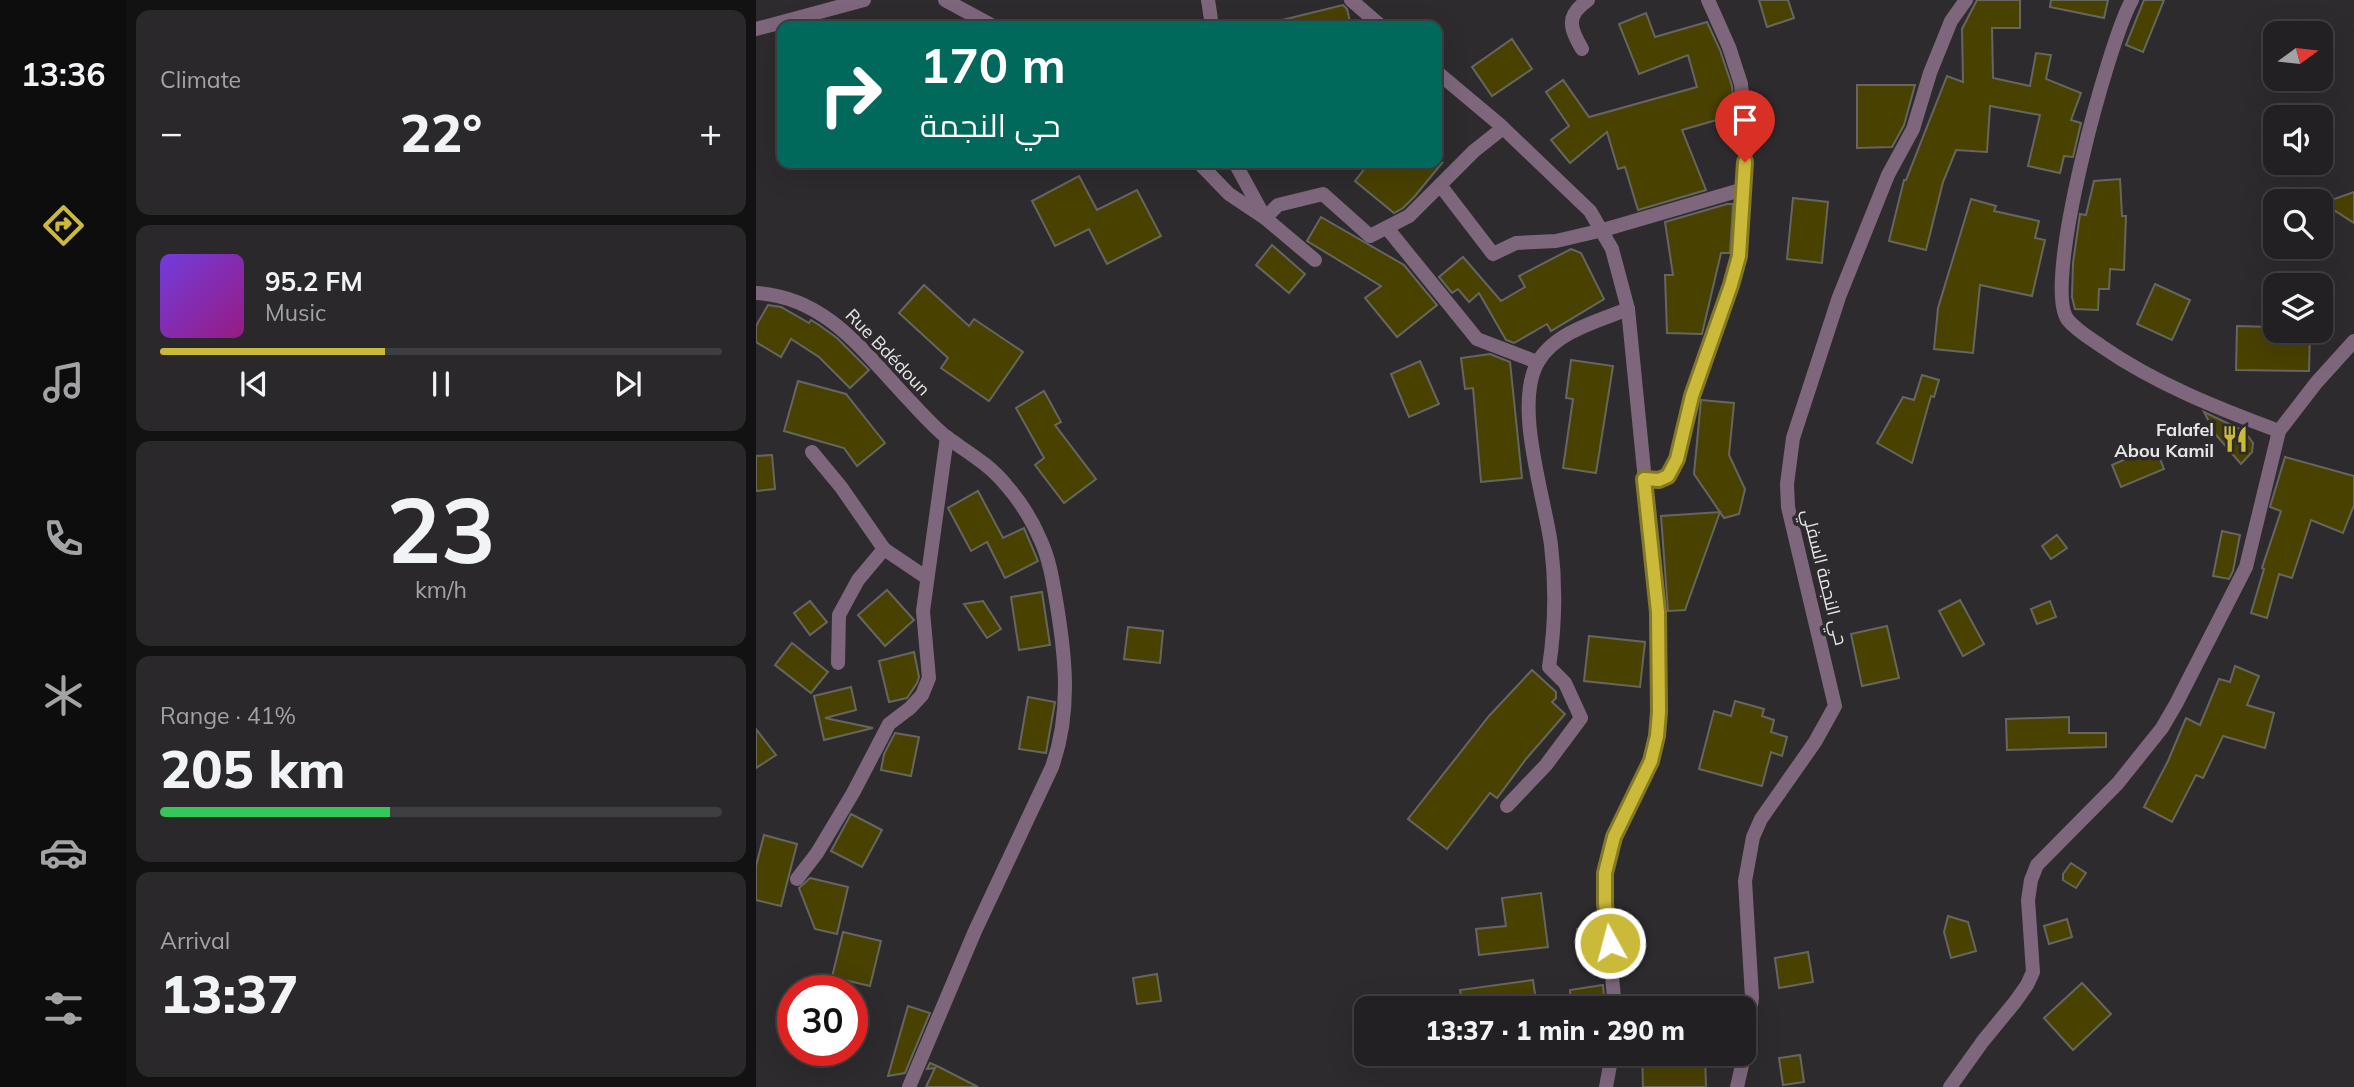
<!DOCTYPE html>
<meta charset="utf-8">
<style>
body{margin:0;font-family:Mulish,Cairo,sans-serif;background:#2a282a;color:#f1f3f6;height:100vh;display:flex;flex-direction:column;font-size:26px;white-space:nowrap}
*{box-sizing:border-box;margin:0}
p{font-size:23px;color:#a2a3a5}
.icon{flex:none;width:38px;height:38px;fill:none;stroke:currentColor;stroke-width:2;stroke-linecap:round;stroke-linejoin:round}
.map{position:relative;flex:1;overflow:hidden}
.side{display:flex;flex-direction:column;gap:10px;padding:10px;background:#131213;width:630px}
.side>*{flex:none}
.banner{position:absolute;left:21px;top:21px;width:665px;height:147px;border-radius:14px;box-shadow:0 7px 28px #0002,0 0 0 2px #3f3e40;background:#00695c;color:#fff;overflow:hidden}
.needle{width:46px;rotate:75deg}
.controls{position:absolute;left:1507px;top:21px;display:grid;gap:14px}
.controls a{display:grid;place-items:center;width:70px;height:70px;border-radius:14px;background:#222022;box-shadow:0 7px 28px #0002,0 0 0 2px #3f3e40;font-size:35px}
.speed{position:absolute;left:21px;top:975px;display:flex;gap:14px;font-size:35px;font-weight:700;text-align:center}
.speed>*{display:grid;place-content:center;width:91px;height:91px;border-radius:50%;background:#222022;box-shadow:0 7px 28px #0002,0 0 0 2px #3f3e40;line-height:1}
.speed .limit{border:10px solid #d22;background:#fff;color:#111}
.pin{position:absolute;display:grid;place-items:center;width:60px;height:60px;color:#fff;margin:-72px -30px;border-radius:50% 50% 50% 0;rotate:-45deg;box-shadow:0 0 7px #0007}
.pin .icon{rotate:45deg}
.me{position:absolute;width:77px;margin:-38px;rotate:353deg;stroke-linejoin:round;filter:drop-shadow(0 0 5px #0008)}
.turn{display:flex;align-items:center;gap:24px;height:147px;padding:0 28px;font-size:32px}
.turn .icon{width:91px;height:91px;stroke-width:2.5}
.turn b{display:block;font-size:49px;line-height:60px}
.big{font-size:52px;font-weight:800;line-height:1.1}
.side .widget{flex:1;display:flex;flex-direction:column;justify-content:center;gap:10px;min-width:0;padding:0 24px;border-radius:14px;background:#2a282a}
.side .dial{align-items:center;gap:0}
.dial b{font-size:91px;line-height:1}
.song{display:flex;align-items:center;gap:21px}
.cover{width:84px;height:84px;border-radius:10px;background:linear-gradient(135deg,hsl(260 70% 55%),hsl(310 70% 35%))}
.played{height:7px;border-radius:4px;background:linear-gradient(90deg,#cbba39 40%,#3f3e40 40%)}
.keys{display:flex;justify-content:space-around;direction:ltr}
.heat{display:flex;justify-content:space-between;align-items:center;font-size:38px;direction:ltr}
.charge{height:10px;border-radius:5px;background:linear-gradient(90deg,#34c759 41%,#3f3e40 0)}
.trip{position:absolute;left:598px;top:996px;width:402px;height:70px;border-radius:14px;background:#222022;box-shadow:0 7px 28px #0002,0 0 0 2px #3f3e40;font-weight:800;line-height:70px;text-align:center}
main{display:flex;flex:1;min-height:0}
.dock{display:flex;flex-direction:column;width:126px;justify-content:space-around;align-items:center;background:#0e0d0e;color:#a2a3a5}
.dock .icon{width:49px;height:49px}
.dock .on{color:#cbba39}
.dock b{font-size:32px;color:#f1f3f6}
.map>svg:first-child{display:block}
.building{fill:#494100;stroke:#666661;stroke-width:2}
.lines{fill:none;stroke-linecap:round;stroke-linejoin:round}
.street{stroke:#7e677d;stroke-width:14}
.route-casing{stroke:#847925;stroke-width:18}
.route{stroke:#cbba39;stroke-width:12}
.labels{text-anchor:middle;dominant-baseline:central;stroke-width:7;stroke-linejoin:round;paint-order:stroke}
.street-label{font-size:18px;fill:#e8e6e8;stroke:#2e2b2e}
.poi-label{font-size:18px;font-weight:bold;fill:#e8e6e8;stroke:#2e2b2e;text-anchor:end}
</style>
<main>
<nav class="dock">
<b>13:36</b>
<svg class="icon on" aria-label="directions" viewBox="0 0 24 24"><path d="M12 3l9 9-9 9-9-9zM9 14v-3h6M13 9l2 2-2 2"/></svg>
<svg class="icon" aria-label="music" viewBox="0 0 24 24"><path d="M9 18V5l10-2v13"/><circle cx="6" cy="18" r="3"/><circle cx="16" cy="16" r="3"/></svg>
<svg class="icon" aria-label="phone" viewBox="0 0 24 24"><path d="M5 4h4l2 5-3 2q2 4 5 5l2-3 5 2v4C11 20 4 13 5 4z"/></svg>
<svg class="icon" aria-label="climate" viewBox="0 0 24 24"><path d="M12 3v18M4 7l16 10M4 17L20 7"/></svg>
<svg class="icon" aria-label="car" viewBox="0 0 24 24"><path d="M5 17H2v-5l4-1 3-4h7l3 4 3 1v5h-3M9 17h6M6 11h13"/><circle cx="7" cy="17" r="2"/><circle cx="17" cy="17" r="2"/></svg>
<svg class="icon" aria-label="filters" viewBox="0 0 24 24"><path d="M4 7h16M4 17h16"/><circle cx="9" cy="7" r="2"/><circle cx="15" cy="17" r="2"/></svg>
</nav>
<section class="side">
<div class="widget"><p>Climate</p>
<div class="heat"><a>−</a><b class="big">22°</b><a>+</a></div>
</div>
<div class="widget">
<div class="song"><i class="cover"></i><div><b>95.2 FM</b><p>Music</p></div></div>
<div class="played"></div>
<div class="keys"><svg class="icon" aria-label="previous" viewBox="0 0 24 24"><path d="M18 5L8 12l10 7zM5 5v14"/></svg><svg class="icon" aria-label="pause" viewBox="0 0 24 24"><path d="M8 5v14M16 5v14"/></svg><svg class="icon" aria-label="next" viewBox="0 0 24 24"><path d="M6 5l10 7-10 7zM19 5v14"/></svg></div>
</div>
<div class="widget dial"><b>23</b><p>km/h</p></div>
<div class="widget"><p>Range · 41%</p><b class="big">205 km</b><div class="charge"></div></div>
<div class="widget"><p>Arrival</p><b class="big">13:37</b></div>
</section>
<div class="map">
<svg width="1598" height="1087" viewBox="0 0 1598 1087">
<rect width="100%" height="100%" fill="#2e2b2e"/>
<g class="building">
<polygon points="1003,0 1032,0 1038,18 1011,27"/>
<polygon points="1221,0 1264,0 1264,28 1236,28 1237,78 1274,86 1280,53 1295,55 1290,79 1325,93 1315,120 1325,123 1317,157 1308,156 1304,173 1272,166 1284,115 1234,106 1231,152 1200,150 1187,182 1170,250 1133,241 1148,180 1150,180 1191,76 1207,82 1206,29"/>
<polygon points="1295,0 1352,0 1348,18 1294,7"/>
<polygon points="1388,0 1408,0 1387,52 1370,45"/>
<polygon points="587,5 591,9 595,26 523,26 522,21"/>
<polygon points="890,13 899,37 951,22 964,50 976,86 978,115 926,130 950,190 882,210 869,167 862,169 851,132 814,163 795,140 813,126 790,92 807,80 833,117 941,87 932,55 883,74 863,24"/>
<polygon points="756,39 776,69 736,96 716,67"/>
<polygon points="1101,85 1159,85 1148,125 1136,147 1101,148"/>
<polygon points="613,163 686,163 659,196 647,208 638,213 599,181"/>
<polygon points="323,176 341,210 381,190 405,236 351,264 333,229 299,246 276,201"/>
<polygon points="1364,179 1366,216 1370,216 1368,270 1354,269 1353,289 1343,289 1342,310 1319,309 1316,297 1317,263 1324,214 1330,215 1338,181"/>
<polygon points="1598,192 1598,223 1567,203"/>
<polygon points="1037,198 1072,202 1066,263 1031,259"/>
<polygon points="1215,199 1240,206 1238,211 1283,221 1279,238 1289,240 1276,296 1224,285 1217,353 1178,349 1182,308"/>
<polygon points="971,204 977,204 974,253 965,253 946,334 911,333 909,275 917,275 909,222"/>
<polygon points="565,217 648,265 681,305 641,337 609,298 625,286 551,241"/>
<polygon points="516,245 549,274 533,293 500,265"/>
<polygon points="815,249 825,253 848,299 795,331 791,324 758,343 750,340 723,293 713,302 702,289 696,293 683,277 707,257 745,301 769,287 763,276"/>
<polygon points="1399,284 1434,300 1416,340 1381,324"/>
<polygon points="168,285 213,326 218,319 267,352 233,401 185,368 192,358 143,313"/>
<polygon points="12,305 25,307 53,323 55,320 63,325 81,338 113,370 94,388 63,357 35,339 25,357 0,342 0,326"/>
<polygon points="1481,326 1519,327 1519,331 1554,331 1553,371 1480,370"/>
<polygon points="734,354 754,362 766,478 725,482 717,388 709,389 705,358"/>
<polygon points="815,360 857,366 840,473 807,468 817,399 810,398"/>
<polygon points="664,361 683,404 653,417 635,374"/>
<polygon points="1166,375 1183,380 1178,397 1175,396 1156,463 1121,443 1147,397 1158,400"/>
<polygon points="42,381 90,394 129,443 101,466 88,448 28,431"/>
<polygon points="288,391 305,422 299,425 340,479 308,503 279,465 288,458 260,408"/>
<polygon points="945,400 978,403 973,455 989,489 983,514 968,518 938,474"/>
<polygon points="1448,412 1488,431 1497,443 1496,452 1485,464 1460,435"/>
<polygon points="1399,446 1408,469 1365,487 1356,465"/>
<polygon points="16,455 19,489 0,491 0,456"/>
<polygon points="1529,457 1598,476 1598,505 1587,533 1555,520 1536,578 1523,574 1511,618 1495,613 1508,569 1506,568 1525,511 1514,507"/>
<polygon points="222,491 247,538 268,528 282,561 249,578 231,542 215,551 192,508"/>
<polygon points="964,512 929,610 912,611 905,516"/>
<polygon points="1466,531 1484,535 1477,571 1473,579 1457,576"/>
<polygon points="1301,535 1311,548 1295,559 1286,546"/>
<polygon points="131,590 158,620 129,646 102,615"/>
<polygon points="286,592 294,645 263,650 255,597"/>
<polygon points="1204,600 1228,644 1207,656 1183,611"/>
<polygon points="54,601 71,622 54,635 38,613"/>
<polygon points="227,601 245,629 231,638 208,604"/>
<polygon points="1294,601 1300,617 1281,624 1275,609"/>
<polygon points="1131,626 1143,678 1106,686 1095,634"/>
<polygon points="372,627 407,631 404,663 368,659"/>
<polygon points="833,636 889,642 884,687 828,681"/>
<polygon points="36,643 72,672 55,693 19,665"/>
<polygon points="158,652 163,677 161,683 151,698 133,702 123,661"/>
<polygon points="1479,666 1503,676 1491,705 1518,713 1509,748 1467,736 1447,778 1440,775 1416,822 1388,807 1412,761 1430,718 1444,725 1463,679 1474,682"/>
<polygon points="776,670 800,692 800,698 796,702 809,714 770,759 741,798 734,793 691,849 652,819 733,716"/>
<polygon points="95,687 100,710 69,718 117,728 68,740 58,696"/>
<polygon points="272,697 299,702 290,753 263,749"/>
<polygon points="979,701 1008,709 1006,716 1018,720 1015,732 1031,737 1026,756 1015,752 1006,786 943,769 958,711 975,716"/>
<polygon points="1313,717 1313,733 1350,733 1350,747 1251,750 1250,719"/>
<polygon points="0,729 20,755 0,768"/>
<polygon points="139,733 163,737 155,776 125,770 128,754"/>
<polygon points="95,814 126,830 106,867 75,851"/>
<polygon points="8,835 41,844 25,906 0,900 0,866"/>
<polygon points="1315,863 1330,873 1320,888 1307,880 1307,874"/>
<polygon points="54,878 92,887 81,934 59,929 43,888"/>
<polygon points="785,893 792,947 723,955 720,929 750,926 746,898"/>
<polygon points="1192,916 1212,922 1220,951 1195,958 1188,932"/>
<polygon points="1311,919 1316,937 1293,944 1288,926"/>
<polygon points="821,929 838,932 839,942 823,951"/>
<polygon points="87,932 125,941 114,986 76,977"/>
<polygon points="1052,952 1057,982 1023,988 1019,958"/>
<polygon points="401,974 405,1001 381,1004 377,978"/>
<polygon points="777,980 781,1008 707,1008 704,990"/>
<polygon points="1326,983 1355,1014 1317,1050 1288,1018"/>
<polygon points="847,985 849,1008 815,1008 814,990"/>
<polygon points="152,1006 174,1013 149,1073 132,1076"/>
<polygon points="886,1054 949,1054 950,1087 887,1087"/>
<polygon points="1044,1055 1048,1082 1027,1085 1023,1058"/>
<polygon points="174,1063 183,1067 222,1087 170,1087 179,1068 171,1069"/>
</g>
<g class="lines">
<g class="street">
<polyline points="189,0 237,26"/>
<polyline points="452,0 456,26"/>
<polyline points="595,0 625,26"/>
<path d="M1376,0c-23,40 -91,287 -64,320 9,11 22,18 33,26 55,38 116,62 178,85"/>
<polyline points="0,29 108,0"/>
<path d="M826,49c-12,-21 -17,-33 6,-49"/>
<polyline points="681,72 743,124 834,211 856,249 872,309 902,612 903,712 901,736 895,761 858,837 849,873 849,904 859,1008"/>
<polyline points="443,163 473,194 509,218 522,205 567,194 614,236 653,216 718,151 747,128"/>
<polyline points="479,163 509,218 559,260"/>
<polyline points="684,185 737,254 760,243 800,241 847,230 988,189"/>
<polyline points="631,228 721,339 781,362"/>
<path d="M0,293c72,4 109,61 155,109 11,12 22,24 34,34 22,16 44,28 61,49 14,16 26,35 34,54 10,21 13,44 17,67 9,55 14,107 -5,161l-77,164 -66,156"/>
<polyline points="56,452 85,487 128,549 171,578"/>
<path d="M888,479c14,2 21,0 30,-10l18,-74 39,-111 8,-28 3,-42 4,-68 -5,-62 -12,-37 -21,-47"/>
<polyline points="82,663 83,615 102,580 128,549"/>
<path d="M751,806l39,-41 35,-47 -16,-35 -16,-16c6,-40 7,-82 2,-122 -6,-47 -38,-140 -13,-183 17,-30 60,-41 90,-53"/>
<polyline points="41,879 61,853 97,793 133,724 154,708 166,695 173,678 167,611 191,437"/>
<polyline points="850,1087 856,1054"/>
<polyline points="981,1087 991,1043 996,997 989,881 997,837 1005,819 1059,742 1079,706 1032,507 1031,484 1037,438 1083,297 1132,175 1157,129 1174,73 1195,21 1210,0"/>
<polyline points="1194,1087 1227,1041 1259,1002 1271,985 1277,972 1272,900 1275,880 1281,865 1362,783 1406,728 1420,704 1490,567 1523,431 1560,383 1598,341"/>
</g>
</g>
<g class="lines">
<defs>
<polyline id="route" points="854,943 849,904 849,873 858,837 895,761 901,736 903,712 902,612 888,479 903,480 912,476 921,459 936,396 975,285 983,256 989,162"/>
</defs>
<use href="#route" class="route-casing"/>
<use href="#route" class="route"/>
</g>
<defs>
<symbol id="restaurant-bare" viewBox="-9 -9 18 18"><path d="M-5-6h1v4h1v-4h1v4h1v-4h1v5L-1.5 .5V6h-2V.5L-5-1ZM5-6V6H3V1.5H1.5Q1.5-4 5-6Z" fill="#cbba39" stroke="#2e2b2e" stroke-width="2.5" paint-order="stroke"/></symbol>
</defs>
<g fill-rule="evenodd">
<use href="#restaurant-bare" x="1460" y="420" width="38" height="38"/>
</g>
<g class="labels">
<g class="street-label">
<text transform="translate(132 352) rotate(46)">Rue Bdédoun</text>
<text transform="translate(1069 577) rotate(76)">حي النجمة السفلي</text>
</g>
<g class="poi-label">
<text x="1458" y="429">Falafel<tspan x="1458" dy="21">Abou Kamil</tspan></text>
</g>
</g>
</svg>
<div class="controls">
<a><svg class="needle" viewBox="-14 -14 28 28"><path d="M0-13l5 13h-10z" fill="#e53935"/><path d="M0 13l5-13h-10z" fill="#a2a3a5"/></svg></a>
<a><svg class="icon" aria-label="sound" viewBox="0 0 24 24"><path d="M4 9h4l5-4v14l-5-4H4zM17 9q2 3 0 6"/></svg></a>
<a><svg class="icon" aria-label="search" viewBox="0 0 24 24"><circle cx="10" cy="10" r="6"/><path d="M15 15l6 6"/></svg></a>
<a><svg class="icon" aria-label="layers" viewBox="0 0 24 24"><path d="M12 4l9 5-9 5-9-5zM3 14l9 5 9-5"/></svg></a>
</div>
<div class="speed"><div class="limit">30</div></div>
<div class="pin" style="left:989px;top:162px;background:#d93025"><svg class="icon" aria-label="arrive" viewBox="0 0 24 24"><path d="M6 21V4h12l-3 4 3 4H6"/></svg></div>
<svg class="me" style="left:854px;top:943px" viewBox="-20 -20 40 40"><circle r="17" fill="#cbba39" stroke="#fff" stroke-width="3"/><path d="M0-11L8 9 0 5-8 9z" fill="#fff"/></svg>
<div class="trip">13:37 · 1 min · 290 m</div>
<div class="banner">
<div class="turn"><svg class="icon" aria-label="right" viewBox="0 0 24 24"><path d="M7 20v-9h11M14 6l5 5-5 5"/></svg><div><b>170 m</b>حي النجمة</div></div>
</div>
</div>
</main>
